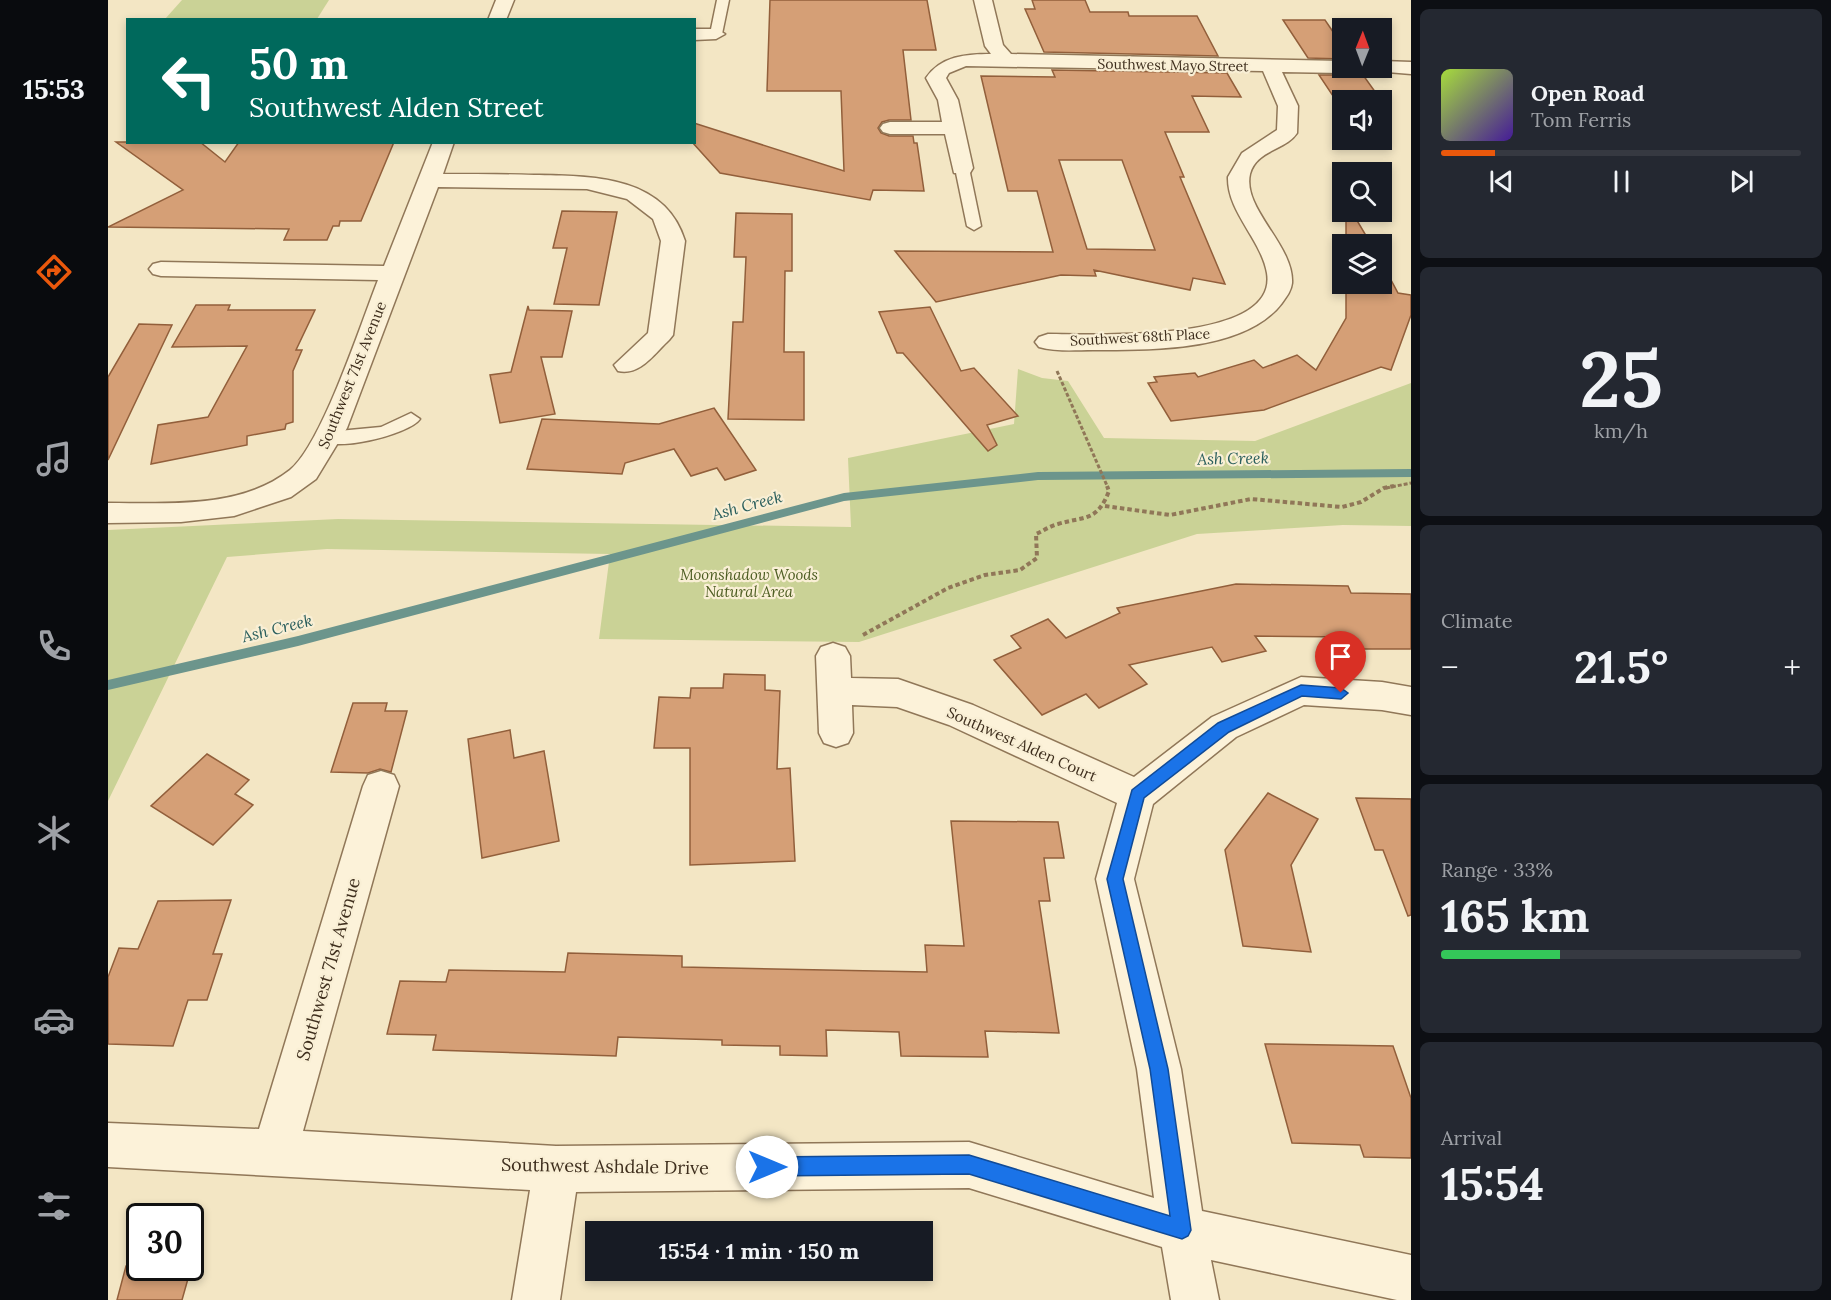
<!DOCTYPE html>
<meta charset="utf-8">
<style>
body{margin:0;font-family:Lora,serif;background:#242831;color:#f1f3f6;height:100vh;display:flex;flex-direction:column;font-size:22px;white-space:nowrap}
*{box-sizing:border-box;margin:0}
p{font-size:20px;color:#9ea1a6}
.icon{flex:none;width:33px;height:33px;fill:none;stroke:currentColor;stroke-width:2;stroke-linecap:round;stroke-linejoin:round}
.map{position:relative;flex:1;overflow:hidden}
.details{display:flex;flex-direction:column;gap:9px;padding:9px;background:#0d0f14;width:420px}
.details>*{flex:none}
.banner{position:absolute;left:18px;top:18px;width:570px;height:126px;border-radius:0px;box-shadow:0 3px 9px #0003;background:#00695c;color:#fff;overflow:hidden}
.needle{width:39px;rotate:1deg}
.buttons{position:absolute;left:1224px;top:18px;display:grid;gap:12px}
.buttons a{display:grid;place-items:center;width:60px;height:60px;border-radius:0px;background:#171b24;box-shadow:0 3px 9px #0003;font-size:30px}
.speed{position:absolute;left:18px;top:1203px;display:flex;gap:12px;font-size:30px;font-weight:700;text-align:center}
.speed>*{display:grid;place-content:center;width:78px;height:78px;border-radius:50%;background:#171b24;box-shadow:0 3px 9px #0003;line-height:1}
.speed .limit{border:3px solid #111;border-radius:9px;background:#fff;color:#111}
.pin{position:absolute;display:grid;place-items:center;width:51px;height:51px;color:#fff;margin:-62px -26px;border-radius:50% 50% 50% 0;rotate:-45deg;box-shadow:0 0 6px #0007}
.pin .icon{rotate:45deg}
.me{position:absolute;width:66px;margin:-33px;rotate:90deg;stroke-linejoin:round;filter:drop-shadow(0 0 4px #0008)}
.turn{display:flex;align-items:center;gap:21px;height:126px;padding:0 24px;font-size:27px}
.turn .icon{width:78px;height:78px;stroke-width:2.5}
.turn b{display:block;font-size:42px;line-height:51px}
.big{font-size:45px;font-weight:700;line-height:1.1}
.details .widget{flex:1;display:flex;flex-direction:column;justify-content:center;gap:9px;min-width:0;padding:0 21px;border-radius:9px;background:#242831}
.details .dial{align-items:center;gap:0}
.dial b{font-size:78px;line-height:1}
.song{display:flex;align-items:center;gap:18px}
.cover{width:72px;height:72px;border-radius:9px;background:linear-gradient(135deg,hsl(80 70% 55%),hsl(260 70% 35%))}
.played{height:6px;border-radius:3px;background:linear-gradient(90deg,#ea580c 15%,#363941 15%)}
.keys{display:flex;justify-content:space-around;direction:ltr}
.heat{display:flex;justify-content:space-between;align-items:center;font-size:33px;direction:ltr}
.charge{height:9px;border-radius:4px;background:linear-gradient(90deg,#34c759 33%,#363941 0)}
.trip{position:absolute;left:477px;top:1221px;width:348px;height:60px;border-radius:0px;background:#171b24;box-shadow:0 3px 9px #0003;font-weight:700;line-height:60px;text-align:center}
main{display:flex;flex:1;min-height:0}
.tabs{display:flex;flex-direction:column;width:108px;justify-content:space-around;align-items:center;background:#090b0e;color:#9ea1a6}
.tabs .icon{width:42px;height:42px}
.tabs .active{color:#ea580c}
.tabs b{font-size:27px;color:#f1f3f6}
.map>svg:first-child{display:block}
.green{fill:#cad296}
.lines{fill:none;stroke-linecap:round;stroke-linejoin:round}
.stream{fill:#6c958c;fill-rule:evenodd}
.building{fill:#d59f76;stroke:#925f3b;stroke-width:1.5;fill-rule:evenodd}
.lane-casing{stroke:#907758;stroke-width:3}
.street-casing{stroke:#907758;stroke-width:3}
.path-far1{stroke:#907758;stroke-width:3;stroke-dasharray:4 2;stroke-linecap:butt}
.path{stroke:#907758;stroke-width:4;stroke-dasharray:4.5 3;stroke-linecap:butt}
.lane{fill:#fcf2d9;fill-rule:evenodd}
.street{fill:#fcf2d9;fill-rule:evenodd}
.route{fill:#1a73e8;stroke:#114b97;stroke-width:1.5}
.labels{text-anchor:middle;dominant-baseline:central;stroke-width:4.5;stroke-linejoin:round;paint-order:stroke}
.far-street-label{font-size:14px;fill:#3e2e1d;stroke:#f9efd5}
.street-label{font-size:15px;fill:#3e2e1d;stroke:#f9efd5}
.park-label{font-size:15px;font-style:italic;fill:#4d5d22;stroke:#f9efd5}
.water-label{font-size:16px;font-style:italic;fill:#2b5f5d;stroke:#f9efd5}
.near-street-label{font-size:18px;fill:#3e2e1d;stroke:#f9efd5}
</style>
<main>
<nav class="tabs">
<b>15:53</b>
<svg class="icon active" aria-label="directions" viewBox="0 0 24 24"><path d="M12 3l9 9-9 9-9-9zM9 14v-3h6M13 9l2 2-2 2"/></svg>
<svg class="icon" aria-label="music" viewBox="0 0 24 24"><path d="M9 18V5l10-2v13"/><circle cx="6" cy="18" r="3"/><circle cx="16" cy="16" r="3"/></svg>
<svg class="icon" aria-label="phone" viewBox="0 0 24 24"><path d="M5 4h4l2 5-3 2q2 4 5 5l2-3 5 2v4C11 20 4 13 5 4z"/></svg>
<svg class="icon" aria-label="climate" viewBox="0 0 24 24"><path d="M12 3v18M4 7l16 10M4 17L20 7"/></svg>
<svg class="icon" aria-label="car" viewBox="0 0 24 24"><path d="M5 17H2v-5l4-1 3-4h7l3 4 3 1v5h-3M9 17h6M6 11h13"/><circle cx="7" cy="17" r="2"/><circle cx="17" cy="17" r="2"/></svg>
<svg class="icon" aria-label="filters" viewBox="0 0 24 24"><path d="M4 7h16M4 17h16"/><circle cx="9" cy="7" r="2"/><circle cx="15" cy="17" r="2"/></svg>
</nav>
<div class="map">
<svg width="1303" height="1300" viewBox="0 0 1303 1300">
<rect width="100%" height="100%" fill="#f3e6c4"/>
<g class="green">
<polygon points="74,0 221,0 209,19 57,19"/>
<polygon points="910,369 934,378 960,381 996,438 1147,441 1303,383 1303,526 1235,525 1089,534 751,642 491,639 502,554 219,549 119,557 0,801 0,530 230,519 743,527 740,458 906,424"/>
</g>
<g class="lines">
<polygon class="stream" points="1303,469 1303,477 930,480 736,501 190,646 0,690 0,680 190,636 736,493 930,472"/>
</g>
<g class="building">
<polygon points="662,0 819,0 828,50 795,50 803,120 781,120 774,122 770,128 773,133 781,136 805,136 806,143 809,143 816,191 765,190 762,200 612,173 584,142 586,142 586,123 736,171 733,91 659,91"/>
<polygon points="924,0 977,0 982,12 1020,12 1021,16 1089,16 1110,56 936,52 917,9 927,9"/>
<polygon points="1175,20 1217,20 1234,45 1234,59 1200,58"/>
<polygon points="1245,68 1250,68 1273,100 1234,100 1233,108 1211,75 1234,75"/>
<path d="M944,70l175,3 14,24 -49,-1 17,36h-44l19,45h-4l45,107 -32,-6 -3,12 -96,-20 2,6 -35,-1 -125,27 -41,-51 158,1 -16,-61h-29l-27,-115 74,1zM951,160h63l33,90 -68,-1z"/>
<polygon points="8,142 92,142 117,162 131,142 286,142 253,221 232,221 231,226 225,226 219,240 176,240 181,229 0,227 75,190"/>
<polygon points="454,211 509,212 491,305 446,304 459,248 445,248"/>
<polygon points="1238,212 1244,212 1263,244 1238,244"/>
<polygon points="628,213 684,214 684,271 677,271 676,352 696,352 696,420 620,419 625,322 635,322 638,257 626,257"/>
<polygon points="1274,263 1290,293 1303,295 1303,315 1283,370 1273,367 1156,410 1063,421 1040,383 1049,382 1046,377 1087,373 1090,377 1146,360 1155,368 1189,355 1208,370 1238,318 1238,284 1274,284"/>
<polygon points="88,305 122,305 120,310 207,310 188,350 194,350 185,371 185,422 178,424 177,429 139,436 139,445 43,464 50,425 100,417 139,346 64,347"/>
<polygon points="420,306 421,310 464,311 454,357 433,357 447,414 392,423 382,375 403,372"/>
<polygon points="822,307 853,371 866,368 910,416 879,425 889,445 880,451 795,353 789,353 771,312"/>
<polygon points="31,324 64,325 0,460 0,377"/>
<polygon points="606,408 648,470 617,480 609,468 583,476 566,449 517,463 514,474 419,469 434,419 551,424"/>
<polygon points="1128,584 1240,586 1243,593 1303,594 1303,649 1246,649 1241,637 1147,636 1158,651 1114,662 1104,647 1021,665 1039,684 991,708 978,694 934,715 886,660 913,648 903,636 940,619 958,638 1012,613 1009,608"/>
<polygon points="616,674 657,675 657,690 672,691 669,769 682,768 687,861 582,865 582,748 546,748 551,697 582,698 583,688 615,688"/>
<polygon points="245,703 279,703 277,711 299,711 283,772 272,769 260,773 223,772"/>
<polygon points="402,730 406,758 436,751 451,841 374,858 360,739"/>
<polygon points="99,754 141,780 127,794 145,805 105,845 43,806"/>
<polygon points="1160,793 1210,819 1183,865 1203,952 1135,946 1117,850"/>
<polygon points="1248,798 1303,799 1303,915 1300,916 1275,850 1267,850"/>
<polygon points="843,821 950,822 956,858 936,858 942,901 931,901 951,1033 877,1031 880,1057 793,1056 791,1032 718,1030 719,1056 672,1055 672,1046 614,1045 614,1040 510,1037 508,1056 325,1050 328,1035 279,1034 292,981 338,982 341,970 457,972 460,953 574,956 574,967 819,972 817,945 856,946"/>
<polygon points="123,900 105,954 114,954 99,1000 80,1000 65,1046 0,1044 0,977 11,948 30,949 50,901"/>
<polygon points="1157,1044 1285,1046 1303,1098 1303,1158 1256,1157 1252,1145 1184,1143"/>
<polygon points="18,1266 32,1268 83,1268 74,1300 9,1300"/>
</g>
<g class="lines">
<defs>
<g id="lane">
<polygon points="609,0 621,0 614,34 608,37 602,34"/>
<polygon points="854,164 861,168 873,226 866,230 859,226 847,168"/>
<path d="M303,413l9,6c-11,16 -91,35 -101,19l9,-6 53,-5z"/>
</g>
<g id="street">
<polygon points="388,0 406,0 398,20 380,20"/>
<path d="M866,0h18l11,45 8,9 331,7v7h9l-9,5 -60,-1 16,34 -1,27c-11,17 -41,17 -47,41 -8,35 44,71 42,109 -1,8 -5,13 -10,20 -37,49 -132,47 -189,47 -17,0 -37,2 -54,-3l-4,-5 4,-5 9,-3c41,0 231,11 219,-61 -6,-34 -40,-61 -39,-96l14,-24 35,-23 1,-24 -15,-35 -297,-5 -17,7 -3,5 12,22 15,68 -3,5h-16l-9,-39h-55l-7,-2 -3,-4 3,-4 7,-2h52l-4,-22 -12,-22c15,-22 40,-24 65,-24l-6,-8z"/>
<polygon points="586,29 608,29 617,34 608,39 586,40"/>
<polygon points="1274,61 1303,62 1303,74 1267,71 1265,68 1274,68"/>
<path d="M325,142h21l-11,32c30,0 61,0 91,1 57,1 131,0 151,66l-12,94 -4,5c-15,14 -29,36 -51,31l-4,-6 34,-32 13,-92 -8,-22 -26,-20 -40,-10 -149,-2 -91,241 -31,51 -25,18 -57,19 -53,6 -73,1v-20c59,0 133,6 182,-33 32,-26 71,-147 88,-190l-217,-4 -8,-2 -4,-5 4,-5 8,-2 223,4z"/>
<polygon points="725,643 737,647 742,656 743,678 790,679 865,705 1026,777 1104,717 1193,677 1274,682 1303,687 1303,715 1274,710 1196,705 1128,737 1045,804 1026,879 1073,1069 1094,1211 1303,1255 1303,1300 1289,1300 1103,1260 1111,1300 1063,1300 1054,1247 861,1188 468,1192 452,1300 404,1300 422,1190 0,1167 0,1123 151,1129 255,786 260,775 273,771 286,775 291,786 195,1131 448,1146 861,1142 1046,1198 1029,1069 988,879 1009,803 841,725 789,707 744,705 745,733 740,743 728,747 716,743 711,733 708,656 713,647"/>
</g>
</defs>
<use href="#lane" class="lane-casing"/>
<use href="#street" class="street-casing"/>
<g class="path-far1">
<polyline points="949,371 1000,488"/>
<polyline points="1278,488 1303,483"/>
</g>
<g class="path">
<polyline points="997,506 1062,515 1143,499 1234,507 1253,502 1276,488 1286,486"/>
<path d="M755,635l85,-47 37,-13 35,-5 17,-12 -1,-24c7,-3 14,-8 22,-10 27,-8 39,-2 51,-33l-2,-5"/>
</g>
<use href="#lane" class="lane"/>
<use href="#street" class="street"/>
</g>
<polygon class="route" points="1193,685 1233,688 1240,693 1233,699 1194,696 1121,732 1036,798 1015,879 1060,1069 1083,1230 1080,1236 1074,1239 861,1174 659,1176 653,1173 650,1167 653,1160 659,1157 861,1155 1062,1216 1042,1069 999,879 1024,790 1110,723"/>
<g class="labels">
<g class="far-street-label">
<text transform="translate(1065 65) rotate(1)">Southwest Mayo Street</text>
<text transform="translate(1032 337) rotate(-3)">Southwest 68th Place</text>
</g>
<g class="street-label">
<text transform="translate(244 375) rotate(-68)">Southwest 71st Avenue</text>
<text transform="translate(914 744) rotate(24)">Southwest Alden Court</text>
</g>
<g class="park-label">
<text x="641" y="574">Moonshadow Woods<tspan x="641" dy="17">Natural Area</tspan></text>
</g>
<g class="water-label">
<text transform="translate(1125 458) rotate(-1)">Ash Creek</text>
<text transform="translate(639 505) rotate(-15)">Ash Creek</text>
<text transform="translate(169 628) rotate(-14)">Ash Creek</text>
</g>
<g class="near-street-label">
<text transform="translate(220 969) rotate(-74)">Southwest 71st Avenue</text>
<text transform="translate(497 1166) rotate(1)">Southwest Ashdale Drive</text>
</g>
</g>
</svg>
<div class="buttons">
<a><svg class="needle" viewBox="-14 -14 28 28"><path d="M0-13l5 13h-10z" fill="#e53935"/><path d="M0 13l5-13h-10z" fill="#9ea1a6"/></svg></a>
<a><svg class="icon" aria-label="sound" viewBox="0 0 24 24"><path d="M4 9h4l5-4v14l-5-4H4zM17 9q2 3 0 6"/></svg></a>
<a><svg class="icon" aria-label="search" viewBox="0 0 24 24"><circle cx="10" cy="10" r="6"/><path d="M15 15l6 6"/></svg></a>
<a><svg class="icon" aria-label="layers" viewBox="0 0 24 24"><path d="M12 4l9 5-9 5-9-5zM3 14l9 5 9-5"/></svg></a>
</div>
<div class="speed"><div class="limit">30</div></div>
<div class="pin" style="left:1233px;top:693px;background:#d93025"><svg class="icon" aria-label="arrive" viewBox="0 0 24 24"><path d="M6 21V4h12l-3 4 3 4H6"/></svg></div>
<svg class="me" style="left:659px;top:1167px" viewBox="-20 -20 40 40"><circle r="19" fill="#fff"/><path d="M0-13L10 11 0 6-10 11z" fill="#1a73e8"/></svg>
<div class="trip">15:54 · 1 min · 150 m</div>
<div class="banner">
<div class="turn"><svg class="icon" aria-label="left" viewBox="0 0 24 24"><path d="M17 20v-9H6M10 6l-5 5 5 5"/></svg><div><b>50 m</b>Southwest Alden Street</div></div>
</div>
</div>
<section class="details">
<div class="widget">
<div class="song"><i class="cover"></i><div><b>Open Road</b><p>Tom Ferris</p></div></div>
<div class="played"></div>
<div class="keys"><svg class="icon" aria-label="previous" viewBox="0 0 24 24"><path d="M18 5L8 12l10 7zM5 5v14"/></svg><svg class="icon" aria-label="pause" viewBox="0 0 24 24"><path d="M8 5v14M16 5v14"/></svg><svg class="icon" aria-label="next" viewBox="0 0 24 24"><path d="M6 5l10 7-10 7zM19 5v14"/></svg></div>
</div>
<div class="widget dial"><b>25</b><p>km/h</p></div>
<div class="widget"><p>Climate</p>
<div class="heat"><a>−</a><b class="big">21.5°</b><a>+</a></div>
</div>
<div class="widget"><p>Range · 33%</p><b class="big">165 km</b><div class="charge"></div></div>
<div class="widget"><p>Arrival</p><b class="big">15:54</b></div>
</section>
</main>
